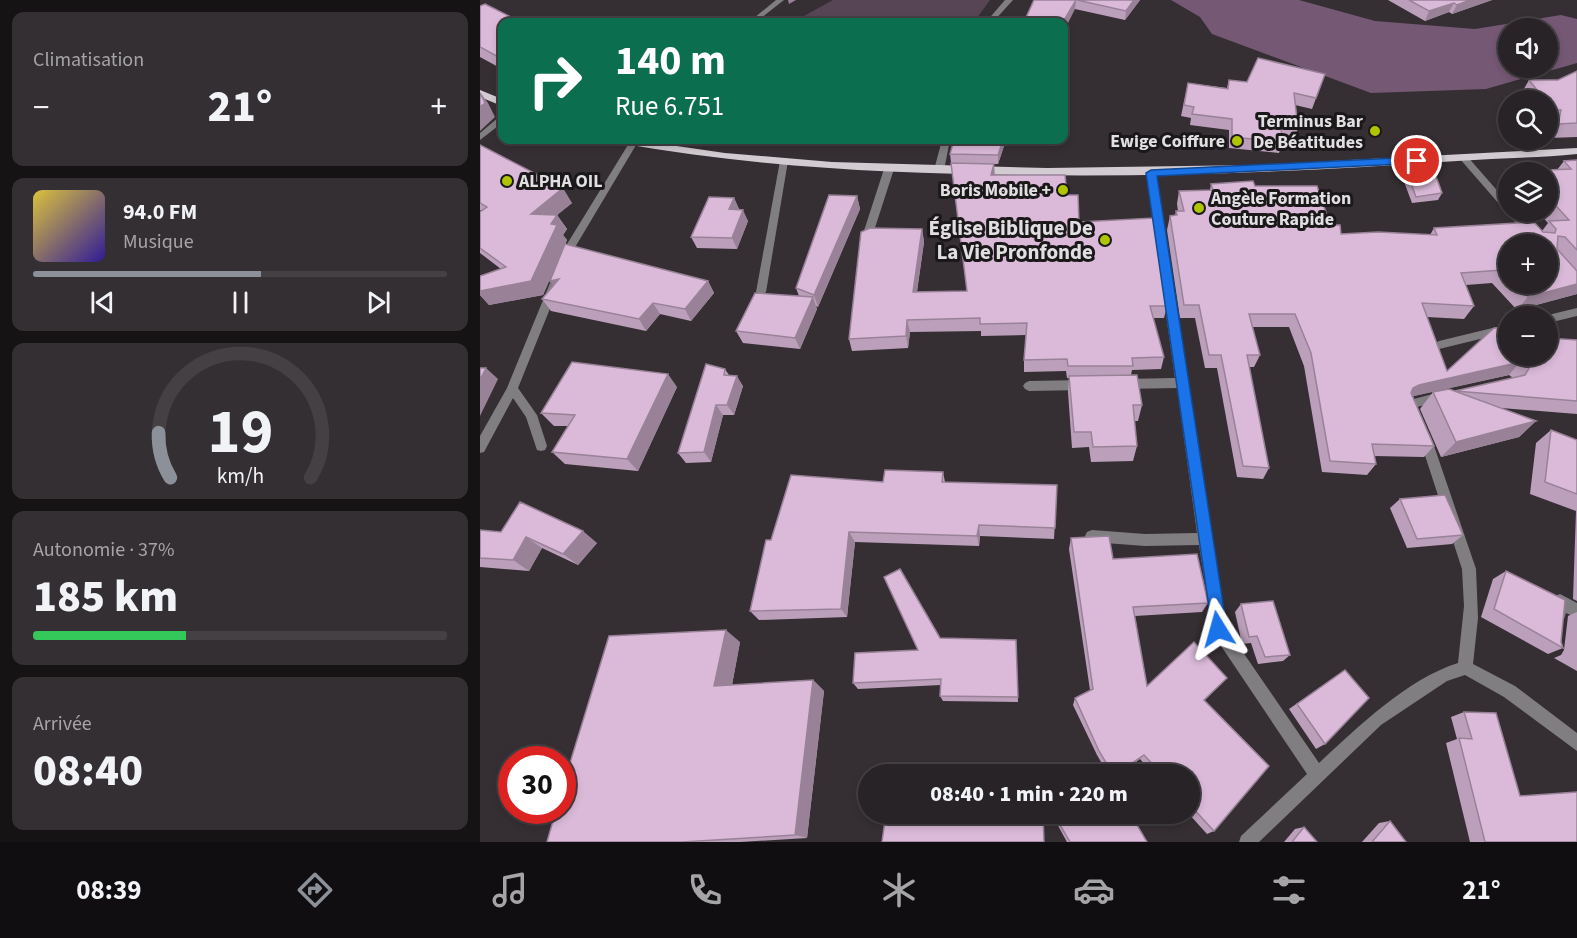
<!DOCTYPE html>
<html lang="fr">
<meta charset="utf-8">
<style>
body{margin:0;font-family:"Source Sans 3",sans-serif;background:#342f33;color:#f1f3f6;height:100vh;display:flex;flex-direction:column;font-size:22px;white-space:nowrap}
*{box-sizing:border-box;margin:0}
p{font-size:20px;color:#a5a4a7}
.icon{flex:none;width:33px;height:33px;fill:none;stroke:currentColor;stroke-width:2;stroke-linecap:round;stroke-linejoin:round}
.map{position:relative;flex:1;overflow:hidden}
.side{display:flex;flex-direction:column;gap:12px;padding:12px;background:#161315;width:480px}
.side>*{flex:none}
.top-card{position:absolute;left:18px;top:18px;width:570px;height:126px;border-radius:12px;box-shadow:0 3px 9px #0003,0 0 0 2px #444044;background:#0b6e4f;color:#fff;overflow:hidden}
.buttons{position:absolute;left:1018px;top:18px;display:grid;gap:12px}
.buttons a{display:grid;place-items:center;width:60px;height:60px;border-radius:50%;background:#282327;box-shadow:0 3px 9px #0003,0 0 0 2px #444044;font-size:30px}
.speed{position:absolute;left:18px;top:746px;display:flex;gap:12px;font-size:30px;font-weight:700;text-align:center}
.speed>*{display:grid;place-content:center;width:78px;height:78px;border-radius:50%;background:#282327;box-shadow:0 3px 9px #0003,0 0 0 2px #444044;line-height:1}
.speed .limit{border:9px solid #d22;background:#fff;color:#111}
.pin{position:absolute;display:grid;place-items:center;width:51px;height:51px;color:#fff;margin:-26px;border:3px solid #fff;border-radius:50%;box-shadow:0 2px 6px #0007}
.me{position:absolute;width:66px;margin:-33px;rotate:352deg;stroke-linejoin:round;filter:drop-shadow(0 0 4px #0008)}
.turn{display:flex;align-items:center;gap:21px;height:126px;padding:0 18px;font-size:27px}
.turn .icon{width:78px;height:78px;stroke-width:2.5}
.turn b{display:block;font-size:42px;line-height:51px}
.big{font-size:45px;font-weight:800;line-height:1.1}
.side .tile{flex:1;display:flex;flex-direction:column;justify-content:center;gap:9px;min-width:0;padding:0 21px;border-radius:12px;background:#342f33}
.side .dial{align-items:center;gap:0}
.dial svg{height:156px;overflow:visible;fill:none;stroke:#444044;stroke-width:7;stroke-linecap:round;text-anchor:middle}
.dial text{fill:#f1f3f6;stroke:none}
.song{display:flex;align-items:center;gap:18px}
.cover{width:72px;height:72px;border-radius:9px;background:linear-gradient(135deg,hsl(50 70% 55%),hsl(250 70% 35%))}
.played{height:6px;border-radius:3px;background:linear-gradient(90deg,#8c9099 55%,#444044 55%)}
.keys{display:flex;justify-content:space-around;direction:ltr}
.heat{display:flex;justify-content:space-between;align-items:center;font-size:33px;direction:ltr}
.charge{height:9px;border-radius:4px;background:linear-gradient(90deg,#34c759 37%,#444044 0)}
.trip{position:absolute;left:378px;top:764px;width:342px;height:60px;border-radius:30px;background:#282327;box-shadow:0 3px 9px #0003,0 0 0 2px #444044;font-weight:800;line-height:60px;text-align:center}
.tabs{display:flex;height:96px;justify-content:space-around;align-items:center;background:#100e10;color:#a5a4a7}
.tabs .icon{width:42px;height:42px}
.tabs .selected{color:#8c9099}
.tabs b{font-size:27px;color:#f1f3f6}
main{display:flex;flex:1;min-height:0}
.map>svg:first-child{display:block}
.green{fill:#574556}
.forest{fill:#755874;fill-rule:evenodd}
.lines{fill:none;stroke-linecap:round;stroke-linejoin:round}
.lane{fill:#817e81;fill-rule:evenodd}
.street{fill:#817e81;fill-rule:evenodd}
.primary{fill:#d2cbd1;fill-rule:evenodd}
.wall{fill:#bca0bb;fill-rule:evenodd}
.shaded-wall{fill:#998298}
.building{fill:#dbbad9;stroke:#998298;stroke-width:1.5}
.route{fill:#1a73e8;stroke:#114b97;stroke-width:1.5}
.poi-dot{fill:#b0c502;stroke:#1b181a;stroke-width:2}
.labels{text-anchor:middle;dominant-baseline:central;stroke-width:6;stroke-linejoin:round;paint-order:stroke}
.far-poi-label{font-size:18px;font-weight:bold;fill:#e2dfe2;stroke:#1b181a;text-anchor:end}
.poi-label{font-size:21px;font-weight:bold;fill:#e2dfe2;stroke:#1b181a;text-anchor:end}
</style>
<main>
<section class="side">
<div class="tile"><p>Climatisation</p>
<div class="heat"><a>−</a><b class="big">21°</b><a>+</a></div>
</div>
<div class="tile">
<div class="song"><i class="cover"></i><div><b>94.0 FM</b><p>Musique</p></div></div>
<div class="played"></div>
<div class="keys"><svg class="icon" aria-label="previous" viewBox="0 0 24 24"><path d="M18 5L8 12l10 7zM5 5v14"/></svg><svg class="icon" aria-label="pause" viewBox="0 0 24 24"><path d="M8 5v14M16 5v14"/></svg><svg class="icon" aria-label="next" viewBox="0 0 24 24"><path d="M6 5l10 7-10 7zM19 5v14"/></svg></div>
</div>
<div class="tile dial"><svg viewBox="0 0 100 80">
<path d="M14 69A42 42 0 1 1 86 69"/>
<path d="M14 69A42 42 0 0 1 8 46" stroke="#8c9099"/>
<text x="50" y="56" font-size="32" font-weight="700">19</text>
<text x="50" y="72" font-size="11">km/h</text>
</svg></div>
<div class="tile"><p>Autonomie · 37%</p><b class="big">185 km</b><div class="charge"></div></div>
<div class="tile"><p>Arrivée</p><b class="big">08:40</b></div>
</section>
<div class="map">
<svg width="1097" height="842" viewBox="0 0 1097 842">
<rect width="100%" height="100%" fill="#352f34"/>
<polygon class="green" points="353,0 510,0 494,22 313,22"/>
<path class="forest" d="M691,0h128l76,21 100,8 86,-14 16,4v44l-91,26 -115,4 -159,-59 -12,-17zM1029,28h39v40h-39z"/>
<g class="lines">
<polygon class="lane" points="409,166 414,169 391,240 386,243 383,242 381,240 404,169"/>
<g class="street">
<polygon points="296,0 304,0 276,22 269,22"/>
<polygon points="525,0 533,0 513,22 506,22"/>
<polygon points="19,117 22,117 22,123 0,140 0,133"/>
<polygon points="151,140 159,140 94,249 38,388 57,415 67,446 65,450 61,451 57,450 46,417 33,398 4,452 0,453 0,436 27,388 84,249"/>
<polygon points="462,140 470,140 464,170 459,173 454,170"/>
<polygon points="983,154 986,155 1029,204 1029,212 1035,212 1064,244 1054,244 980,159 979,157"/>
<polygon points="304,158 308,161 286,292 281,296 276,292 300,161"/>
<path d="M671,170l5,3 69,453 94,137c39,-36 88,-84 139,-100l6,-57 -2,-37 -43,-132 2,-4 4,-1 4,1 2,4 45,132 2,49 -5,46 42,22 62,47v18l-73,-54 -39,-22 -18,6 -66,44 -122,117h-20l2,-6 66,-62 -94,-140 -14,-89 -54,1 -53,-4 -5,-2 -2,-4 2,-4 5,-2 53,4 52,-1 -20,-145 -54,1 -6,-5 6,-5 52,-1 -29,-205z"/>
<polygon points="1097,308 1097,316 1068,323 1068,316 1064,316"/>
<polygon points="1029,324 1029,332 959,349 953,345 959,341"/>
<polygon points="604,380 610,385 604,390 549,391 545,389 543,386 545,383 549,381"/>
<polygon points="964,391 968,393 970,396 968,399 937,407 940,413 938,416 930,416 924,404 926,401"/>
<path d="M1080,594l17,9v15l-11,-5 -2,6 -5,2 -5,-2c-3,-7 -2,-16 1,-23z"/>
</g>
<g class="primary">
<polygon points="0,90 22,99 22,106 0,97"/>
<path d="M134,140h21l90,13 107,9 215,6 207,-3 323,-17v6c-40,4 -80,4 -120,7 -143,10 -286,16 -430,14 -137,-1 -273,-8 -408,-32z"/>
</g>
</g>
<g class="wall">
<polygon points="554,0 660,0 645,20"/>
<polygon points="908,0 1012,0 972,14 969,12 945,21"/>
<polygon points="0,6 22,22 22,69 0,57"/>
<polygon points="1097,71 1097,137 1069,138 1071,124 1068,125 1068,100 1045,100 1041,94 1049,80 1078,80"/>
<polygon points="845,74 832,109 815,105 818,128 814,139 802,138 802,142 799,153 749,148 749,130 710,125 711,118 701,116 708,83 747,88 749,80 767,82"/>
<polygon points="474,140 554,140 554,141 525,143 518,164 514,164 514,175 587,195 599,222 687,306 684,318 673,318 684,357 681,369 652,370 651,375 662,405 658,421 654,421 657,446 653,461 611,462 609,447 592,448 588,392 589,378 587,378 586,371 544,372 544,360 546,335 501,336 501,331 430,332 428,348 372,351 369,339 442,229 444,242 437,292 487,291 470,154"/>
<polygon points="0,145 92,203 77,215 87,229 83,235 87,240 63,295 9,305 0,295 0,276 21,269 0,253 0,212 2,211 0,210"/>
<path d="M1097,160v134l-60,16 -25,-27 -26,2 8,21 -10,13 -37,-2 20,54 62,-15 68,-16v74l-76,-6 35,13 -17,16 -78,20 -21,-48 13,-17 22,-1 58,-13 -4,-3 -96,21 21,50 -10,11 -50,-1 2,8 -9,11 -45,-3 -18,-106 -15,-39h-37l8,28 -6,12h-5l20,101 -6,11 -26,-2 -20,-109h-12l-10,-50h-15l-13,-88 3,-14h5l1,-5h2l-1,-7 2,-13 31,-1 1,-6 44,2 74,35 5,4 7,9 89,1 4,-7 108,3 6,-8 -10,-11h10v-40h-24v-1l33,-1 7,-9zM1029,244l39,40h-39z"/>
<polygon points="927,172 962,193 958,200 932,203 923,179"/>
<polygon points="377,196 380,209 338,307 336,306 337,309 320,349 263,343 256,331 319,296 316,288"/>
<polygon points="254,198 259,209 268,221 257,249 217,248 211,237"/>
<polygon points="228,281 234,293 211,321 180,314 166,331 71,311 62,299"/>
<polygon points="245,369 249,375 263,386 254,415 243,415 231,462 206,463 198,453"/>
<polygon points="197,387 158,471 85,464 72,452 88,426 74,426 61,413"/>
<polygon points="1071,430 1097,440 1097,601 1093,599 1096,511 1050,494 1056,443"/>
<polygon points="463,472 465,482 577,485 574,539 500,536 499,546 375,542 367,617 279,620 270,611 291,540 403,482"/>
<polygon points="920,499 983,535 972,544 927,548 910,508"/>
<polygon points="0,530 117,543 98,565 62,548 49,571 0,567"/>
<polygon points="591,538 633,559 728,603 722,612 655,616 667,686 747,678 724,701 734,831 727,834 708,813 710,813 710,774 673,774 660,759 639,774 628,774 617,755 593,705 595,698 610,690 589,549"/>
<polygon points="1026,571 1081,642 1083,648 1068,654 1001,617 1013,579"/>
<polygon points="761,604 810,655 803,661 778,664 771,643 762,644 755,612"/>
<polygon points="1097,612 1097,671 1074,658 1081,655 1084,650 1088,616"/>
<polygon points="460,638 536,640 538,702 463,701 460,696 461,685 378,689 373,683 438,650"/>
<polygon points="260,642 252,685 333,680 344,691 327,838 260,842 67,842"/>
<polygon points="865,670 845,744 836,749 809,709"/>
<polygon points="984,712 1040,796 1097,842 990,842 966,743 977,739 971,717"/>
<polygon points="571,813 650,813 667,842 587,842"/>
<polygon points="910,821 926,842 882,842 899,823"/>
<polygon points="824,827 837,842 804,842 815,829"/>
</g>
<g class="shaded-wall">
<polygon points="308,0 316,0 309,4"/>
<polygon points="596,0 595,9 584,31 583,22"/>
<polygon points="654,0 660,0 645,20 646,11"/>
<polygon points="990,0 1012,0 972,14 977,5"/>
<polygon points="974,3 969,12 945,21 949,11"/>
<polygon points="0,92 8,103 15,117 0,131"/>
<polygon points="523,140 525,140 525,143 518,164 518,155"/>
<polygon points="514,164 515,177 511,175"/>
<polygon points="83,188 92,203 77,215 87,229 83,235 87,240 63,295 9,305 0,295 0,291 51,281 51,214"/>
<polygon points="377,196 380,209 338,307 334,295"/>
<polygon points="254,198 259,209 249,209"/>
<polygon points="263,210 268,221 257,249 252,238"/>
<polygon points="442,229 444,242 435,304 433,292"/>
<polygon points="79,279 79,292 70,281"/>
<polygon points="228,281 234,293 211,321 205,309"/>
<polygon points="1097,284 1097,294 1037,310 1048,297"/>
<polygon points="333,297 337,309 320,349 315,338"/>
<polygon points="173,303 180,314 166,331 159,319"/>
<polygon points="427,320 430,332 428,348 426,336"/>
<polygon points="1040,362 1029,375 930,397 933,388 939,385"/>
<polygon points="6,368 18,379 0,416 0,380"/>
<polygon points="188,374 197,387 158,471 147,459"/>
<polygon points="257,376 263,386 254,415 247,405"/>
<polygon points="236,405 243,415 231,462 224,452"/>
<polygon points="1056,421 1039,437 961,457 976,442"/>
<polygon points="499,525 500,536 499,546 497,536"/>
<polygon points="103,531 117,543 98,565 83,554"/>
<polygon points="369,532 375,542 367,617 361,609"/>
<polygon points="46,537 62,548 49,571 33,560"/>
<polygon points="246,630 260,642 250,696 234,686"/>
<polygon points="333,680 344,691 327,838 315,835"/>
<polygon points="664,755 660,759 639,774 636,774"/>
</g>
<g class="building">
<polygon points="554,0 596,0 583,22 544,22"/>
<polygon points="597,0 654,0 646,11"/>
<polygon points="929,0 990,0 977,5 974,3 949,11"/>
<polygon points="5,4 41,22 22,22 22,59 0,47 0,6"/>
<polygon points="778,58 845,74 836,98 814,93 818,128 801,126 802,142 752,137 752,119 712,114 714,107 704,105 708,83 748,89 749,80 767,82"/>
<polygon points="1097,71 1097,123 1078,124 1081,110 1073,110 1068,104 1068,100 1065,100 1049,80 1078,80"/>
<polygon points="0,93 5,103 0,107"/>
<polygon points="474,140 523,140 518,155 470,154"/>
<polygon points="0,145 83,188 51,214 77,215 71,224 77,225 51,281 0,291 0,276 26,267 0,248 0,212 7,207 0,203"/>
<polygon points="1097,160 1097,250 1085,237 1078,236 1077,249 1097,271 1097,284 1048,297 1035,284 1068,284 1068,244 1029,244 1029,277 1022,270 981,273 994,306 942,303 967,371 1014,328 1029,328 1029,356 1068,356 1068,338 1097,340 1097,401 975,391 1045,375 1049,368 1040,362 939,385 933,388 931,393 954,446 892,444 896,464 850,461 831,353 815,314 769,314 780,355 767,355 789,468 763,466 741,355 729,355 719,305 704,305 690,216 697,215 696,211 704,211 699,191 733,190 731,184 773,181 775,186 837,186 849,221 853,221 854,225 860,225 861,234 898,232 957,235 954,228 1054,222 1063,232 1075,233 1076,229 1069,221 1089,220 1068,197 1068,172 1046,172 1044,171 1091,169 1084,161"/>
<polygon points="471,163 514,164 511,175 585,175 587,195 598,195 599,222 674,218 687,306 670,306 684,357 652,358 653,366 588,366 587,359 544,360 547,323 500,324 500,318 427,320 426,336 369,339 381,232 390,228 442,229 433,292 487,291"/>
<polygon points="953,168 962,193 936,197 927,172"/>
<polygon points="349,195 377,196 334,295 316,288"/>
<polygon points="229,197 254,198 249,209 263,210 252,238 211,237"/>
<polygon points="85,244 228,281 205,309 173,303 159,319 62,299 79,279 70,281"/>
<polygon points="275,293 333,297 315,338 256,331"/>
<polygon points="92,362 188,374 147,459 72,452 95,415 61,413"/>
<polygon points="226,364 245,369 244,375 257,376 247,405 236,405 224,452 198,453"/>
<polygon points="0,368 6,368 0,380"/>
<polygon points="657,375 662,405 653,405 657,446 613,447 611,432 594,432 589,376"/>
<polygon points="969,389 1056,421 976,442 953,392"/>
<polygon points="1071,430 1097,440 1097,494 1065,482"/>
<polygon points="405,470 463,472 462,482 577,485 575,528 499,525 497,536 369,532 361,609 270,611 286,540 291,540 311,475 403,482"/>
<polygon points="965,495 983,535 937,539 920,499"/>
<polygon points="40,502 103,531 83,554 46,537 33,560 0,558 0,530 21,532"/>
<polygon points="629,536 633,559 717,554 728,603 653,607 667,686 714,642 747,678 724,700 789,766 734,831 710,805 710,774 682,774 664,755 636,774 633,774 619,751 595,698 613,689 591,538"/>
<polygon points="420,569 460,638 536,640 538,697 460,696 461,679 373,683 375,653 438,650 404,577"/>
<polygon points="1026,571 1085,600 1081,642 1083,648 1014,609"/>
<polygon points="793,601 810,655 785,657 777,636 769,637 761,604"/>
<polygon points="246,630 234,686 333,680 315,835 202,842 67,842 76,810 82,810 82,789 129,636"/>
<polygon points="865,670 889,698 845,744 817,704"/>
<polygon points="984,712 1016,713 1040,796 1097,792 1097,842 1005,842 979,738 992,739"/>
<polygon points="406,813 465,814 465,813 563,813 564,842 402,842"/>
<polygon points="573,813 650,813 667,842 590,842"/>
<polygon points="910,821 926,842 892,842"/>
<polygon points="824,827 837,842 812,842"/>
</g>
<polygon class="route" points="937,157 941,158 941,163 677,176 747,629 744,635 738,637 733,635 666,173 671,170"/>
<g class="poi-dot">
<circle cx="895" cy="131" r="6"/>
<circle cx="757" cy="141" r="6"/>
<circle cx="27" cy="181" r="6"/>
<circle cx="583" cy="190" r="6"/>
<circle cx="719" cy="208" r="6"/>
<circle cx="625" cy="240" r="6"/>
</g>
<g class="labels">
<g class="far-poi-label">
<text x="883" y="121">Terminus Bar<tspan x="883" dy="21">De Béatitudes</tspan></text>
<text x="745" y="141">Ewige Coiffure</text>
<text x="39" y="181" text-anchor="start">ALPHA OIL</text>
<text x="571" y="190">Boris Mobile +</text>
<text x="731" y="198" text-anchor="start">Angèle Formation<tspan x="731" dy="21">Couture Rapide</tspan></text>
</g>
<g class="poi-label">
<text x="613" y="228">Église Biblique De<tspan x="613" dy="24">La Vie Pronfonde</tspan></text>
</g>
</g>
</svg>
<div class="buttons">
<a><svg class="icon" aria-label="sound" viewBox="0 0 24 24"><path d="M4 9h4l5-4v14l-5-4H4zM17 9q2 3 0 6"/></svg></a>
<a><svg class="icon" aria-label="search" viewBox="0 0 24 24"><circle cx="10" cy="10" r="6"/><path d="M15 15l6 6"/></svg></a>
<a><svg class="icon" aria-label="layers" viewBox="0 0 24 24"><path d="M12 4l9 5-9 5-9-5zM3 14l9 5 9-5"/></svg></a>
<a>+</a>
<a>−</a>
</div>
<div class="speed"><div class="limit">30</div></div>
<div class="pin" style="left:937px;top:161px;background:#d93025"><svg class="icon" aria-label="arrive" viewBox="0 0 24 24"><path d="M6 21V4h12l-3 4 3 4H6"/></svg></div>
<svg class="me" style="left:738px;top:629px" viewBox="-20 -20 40 40"><path d="M0-17L14 15 0 8-14 15z" fill="#1a73e8" stroke="#fff" stroke-width="4"/></svg>
<div class="trip">08:40 · 1 min · 220 m</div>
<div class="top-card">
<div class="turn"><svg class="icon" aria-label="right" viewBox="0 0 24 24"><path d="M7 20v-9h11M14 6l5 5-5 5"/></svg><div><b>140 m</b>Rue 6.751</div></div>
</div>
</div>
</main>
<nav class="tabs">
<b>08:39</b>
<svg class="icon selected" aria-label="directions" viewBox="0 0 24 24"><path d="M12 3l9 9-9 9-9-9zM9 14v-3h6M13 9l2 2-2 2"/></svg>
<svg class="icon" aria-label="music" viewBox="0 0 24 24"><path d="M9 18V5l10-2v13"/><circle cx="6" cy="18" r="3"/><circle cx="16" cy="16" r="3"/></svg>
<svg class="icon" aria-label="phone" viewBox="0 0 24 24"><path d="M5 4h4l2 5-3 2q2 4 5 5l2-3 5 2v4C11 20 4 13 5 4z"/></svg>
<svg class="icon" aria-label="climate" viewBox="0 0 24 24"><path d="M12 3v18M4 7l16 10M4 17L20 7"/></svg>
<svg class="icon" aria-label="car" viewBox="0 0 24 24"><path d="M5 17H2v-5l4-1 3-4h7l3 4 3 1v5h-3M9 17h6M6 11h13"/><circle cx="7" cy="17" r="2"/><circle cx="17" cy="17" r="2"/></svg>
<svg class="icon" aria-label="filters" viewBox="0 0 24 24"><path d="M4 7h16M4 17h16"/><circle cx="9" cy="7" r="2"/><circle cx="15" cy="17" r="2"/></svg>
<b>21°</b>
</nav>
